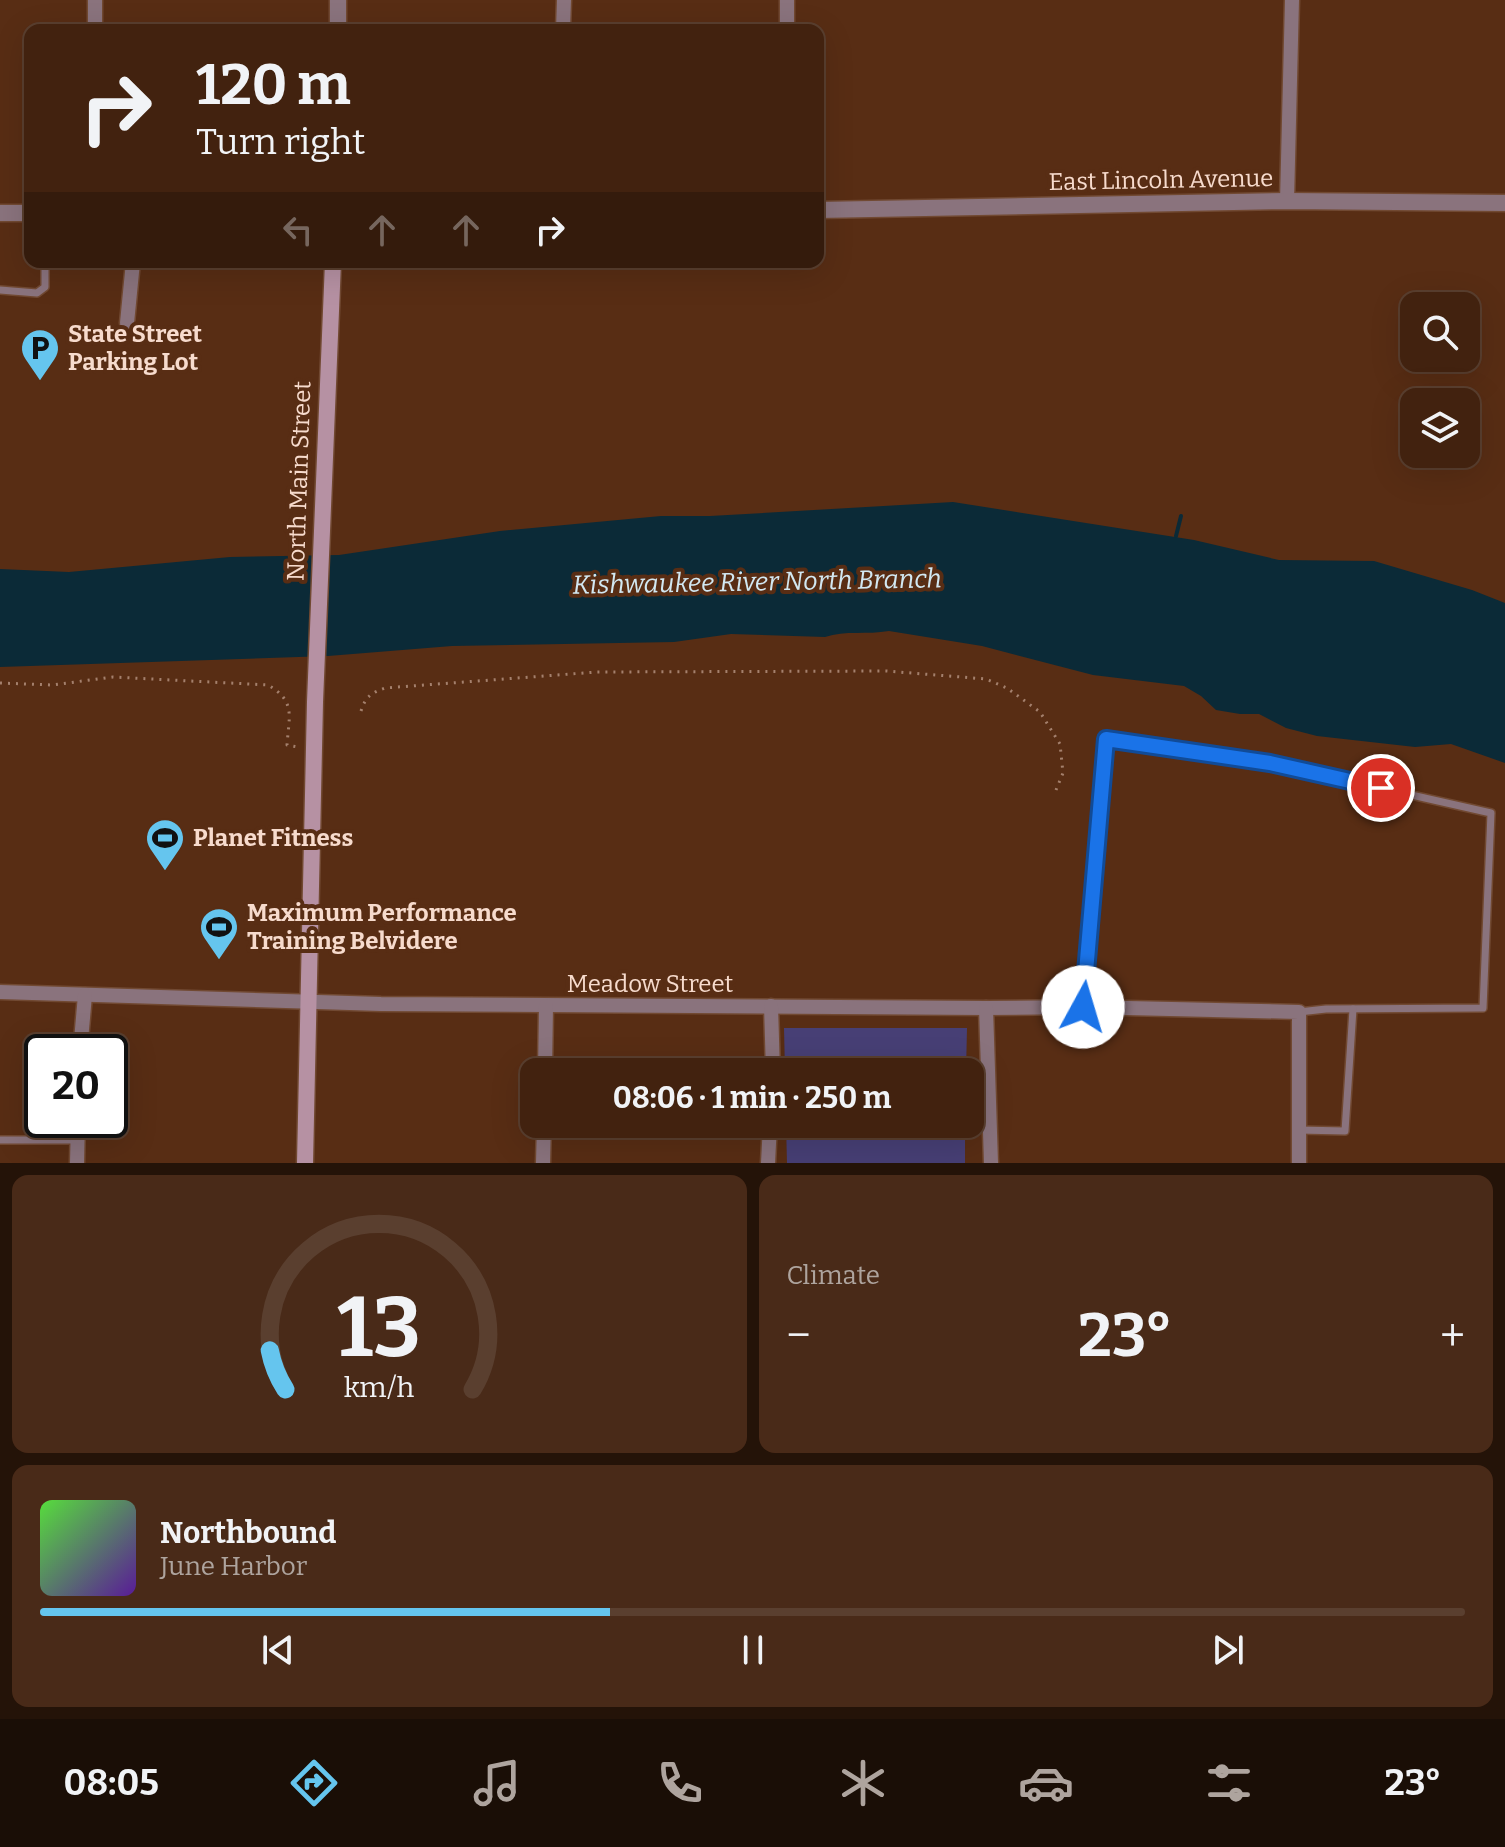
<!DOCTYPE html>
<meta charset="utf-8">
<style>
body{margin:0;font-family:Bitter,serif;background:#492a18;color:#f1f3f6;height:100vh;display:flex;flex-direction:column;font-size:30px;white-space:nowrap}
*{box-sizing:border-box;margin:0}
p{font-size:26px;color:#aea49e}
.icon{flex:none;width:44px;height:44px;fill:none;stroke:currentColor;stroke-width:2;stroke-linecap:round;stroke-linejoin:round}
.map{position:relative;height:1163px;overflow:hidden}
.panel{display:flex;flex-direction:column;gap:12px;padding:12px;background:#241308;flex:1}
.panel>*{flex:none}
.hud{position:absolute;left:24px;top:24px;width:800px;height:244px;border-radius:16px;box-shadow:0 8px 32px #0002,0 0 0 2px #5a3f2f;background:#42220f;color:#f1f3f6;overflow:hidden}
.controls{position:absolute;left:1400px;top:292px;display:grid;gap:16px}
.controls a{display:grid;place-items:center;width:80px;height:80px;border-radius:16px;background:#42220f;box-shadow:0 8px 32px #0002,0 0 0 2px #5a3f2f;font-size:40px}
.speed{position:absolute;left:24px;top:1034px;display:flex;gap:16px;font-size:40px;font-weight:700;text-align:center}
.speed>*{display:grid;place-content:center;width:104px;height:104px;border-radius:50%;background:#42220f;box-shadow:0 8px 32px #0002,0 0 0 2px #5a3f2f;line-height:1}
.speed .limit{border:4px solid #111;border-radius:12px;background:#fff;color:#111}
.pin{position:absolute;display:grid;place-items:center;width:68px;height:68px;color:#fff;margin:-34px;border:4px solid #fff;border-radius:50%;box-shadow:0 2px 8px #0007}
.me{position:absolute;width:88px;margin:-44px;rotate:6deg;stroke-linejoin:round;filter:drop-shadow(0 0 6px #0008)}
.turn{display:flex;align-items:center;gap:28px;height:168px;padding:0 40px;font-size:36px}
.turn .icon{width:104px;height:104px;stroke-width:2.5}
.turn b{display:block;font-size:56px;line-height:68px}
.lanes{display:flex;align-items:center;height:76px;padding:0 40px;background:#0003;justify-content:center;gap:40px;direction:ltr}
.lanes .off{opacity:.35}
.big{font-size:60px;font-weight:700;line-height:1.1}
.panel .card{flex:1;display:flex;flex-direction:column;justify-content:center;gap:12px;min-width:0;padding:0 28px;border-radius:16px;background:#492a18}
.panel .dial{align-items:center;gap:0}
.dial svg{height:208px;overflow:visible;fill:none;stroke:#5a3f2f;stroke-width:7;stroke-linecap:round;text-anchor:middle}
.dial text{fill:#f1f3f6;stroke:none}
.song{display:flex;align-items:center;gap:24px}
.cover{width:96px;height:96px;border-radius:12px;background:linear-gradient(135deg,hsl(110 70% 55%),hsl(270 70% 35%))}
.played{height:8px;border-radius:4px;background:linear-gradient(90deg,#65c5ee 40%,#5a3f2f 40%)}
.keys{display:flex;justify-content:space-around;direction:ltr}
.heat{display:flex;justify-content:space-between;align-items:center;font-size:44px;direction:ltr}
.panel .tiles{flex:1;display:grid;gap:12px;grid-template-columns:1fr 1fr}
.card:last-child{grid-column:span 2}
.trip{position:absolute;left:520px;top:1058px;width:464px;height:80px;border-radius:16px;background:#42220f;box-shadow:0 8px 32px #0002,0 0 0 2px #5a3f2f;font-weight:700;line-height:80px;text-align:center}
.tab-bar{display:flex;height:128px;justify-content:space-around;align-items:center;background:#1a0e06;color:#aea49e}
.tab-bar .icon{width:56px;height:56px}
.tab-bar .current{color:#65c5ee}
.tab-bar b{font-size:36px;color:#f1f3f6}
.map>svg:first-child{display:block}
.green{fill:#473f75}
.water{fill:#0b2a37}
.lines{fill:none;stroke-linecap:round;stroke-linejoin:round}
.stream{stroke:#0b2a37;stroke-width:4}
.service-casing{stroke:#714932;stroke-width:10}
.minor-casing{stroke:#714932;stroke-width:17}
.tertiary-casing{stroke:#714932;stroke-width:19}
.secondary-casing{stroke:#714932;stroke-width:19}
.path{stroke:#a4806d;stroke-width:3;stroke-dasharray:2 6;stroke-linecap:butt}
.service{stroke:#8a737d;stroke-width:7}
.minor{stroke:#8a737d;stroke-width:14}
.tertiary{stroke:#8a737d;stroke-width:16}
.secondary{stroke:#b691a3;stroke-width:16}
.route-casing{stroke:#114b97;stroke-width:20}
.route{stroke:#1a73e8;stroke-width:14}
.labels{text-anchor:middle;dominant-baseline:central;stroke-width:8;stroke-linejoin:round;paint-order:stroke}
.street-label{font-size:24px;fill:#f7dbcd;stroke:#582d14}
.poi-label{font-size:24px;font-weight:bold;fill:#f7dbcd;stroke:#582d14;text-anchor:start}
.water-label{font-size:26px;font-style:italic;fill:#d2e8f2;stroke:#582d14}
</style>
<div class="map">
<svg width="1505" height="1163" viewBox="0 0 1505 1163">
<rect width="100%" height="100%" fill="#582d14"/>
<g class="green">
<polygon points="784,1028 967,1028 966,1072 785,1072"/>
<polygon points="786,1124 965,1124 965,1163 787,1163"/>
</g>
<path class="water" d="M953,502l241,38 85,20 95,1 98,29 33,13v160l-54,-19 -36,3 -98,-11 -31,-8 -27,-14h-19l-24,-4 -15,-14 -17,-10 -91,-11 -111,-29 -93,-15c-22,4 -44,-1 -64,6l-94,-3 -57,8 -222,4 -124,10 -328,11v-98l69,3 161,-15 109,-2 161,-24 161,-15h49z"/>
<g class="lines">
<polyline class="stream" points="1176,536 1181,516"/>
<defs>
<g id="service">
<polyline points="0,290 37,293 45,287 45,262"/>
<polyline points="1083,1007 1106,739 1270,763 1491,813 1483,1008 1326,1009 1299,1012"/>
<polyline points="1299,1130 1345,1131 1353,1009"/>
<polyline points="0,1140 77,1140"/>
</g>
<g id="minor">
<polyline points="95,0 95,30"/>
<polyline points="563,30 564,0"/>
<polyline points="787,30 787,0"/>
<polyline points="1287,201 1292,0"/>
<polyline points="127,323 133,262"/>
<polyline points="0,992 381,1004 986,1008 1083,1007 1299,1012 1299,1163"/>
<polyline points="771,1006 773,1072"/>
<polyline points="986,1008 991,1163"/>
<polyline points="80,1052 85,995"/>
<polyline points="545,1072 546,1006"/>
<polyline points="77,1163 78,1120"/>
<polyline points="543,1163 544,1124"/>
<polyline points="768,1163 770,1124"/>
</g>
<g id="tertiary">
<polyline points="338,30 338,0"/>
<polyline points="818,210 1287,201 1505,203"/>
<polyline points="0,213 30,213"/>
</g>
<polyline id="secondary" points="305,1163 315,702 333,262"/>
</defs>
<use href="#service" class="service-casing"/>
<use href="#minor" class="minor-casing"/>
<use href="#tertiary" class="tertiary-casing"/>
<use href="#secondary" class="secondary-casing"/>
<g class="path">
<path d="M0,683l52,2 61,-8 155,8c28,16 21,31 19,60l11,2"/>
<path d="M361,711c5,-15 10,-18 24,-23l212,-16 289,-1 100,8 21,9 33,24 20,32 3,29 -7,17"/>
</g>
<use href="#service" class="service"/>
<use href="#minor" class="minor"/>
<use href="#tertiary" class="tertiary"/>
<use href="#secondary" class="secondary"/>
</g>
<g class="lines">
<defs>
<polyline id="route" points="1083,1007 1106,739 1270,763 1381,788"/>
</defs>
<use href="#route" class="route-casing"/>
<use href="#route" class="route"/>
</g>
<defs>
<symbol id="parking-pin" viewBox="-11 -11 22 30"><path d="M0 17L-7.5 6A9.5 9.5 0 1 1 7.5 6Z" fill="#65c5ee" stroke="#582d14"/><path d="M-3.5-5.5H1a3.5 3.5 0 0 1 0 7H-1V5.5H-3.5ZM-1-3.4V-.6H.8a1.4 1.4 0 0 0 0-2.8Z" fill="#111"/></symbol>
<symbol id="stadium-pin" viewBox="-11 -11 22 30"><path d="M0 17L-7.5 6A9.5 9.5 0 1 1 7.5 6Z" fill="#65c5ee" stroke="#582d14"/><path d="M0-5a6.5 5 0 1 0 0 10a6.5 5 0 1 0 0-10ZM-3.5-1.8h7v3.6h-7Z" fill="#111"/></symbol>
</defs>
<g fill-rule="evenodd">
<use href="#parking-pin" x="18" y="326" width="44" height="60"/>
<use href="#stadium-pin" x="143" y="816" width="44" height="60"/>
<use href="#stadium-pin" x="197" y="905" width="44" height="60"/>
</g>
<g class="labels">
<g class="street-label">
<text transform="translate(1161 180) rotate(-1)">East Lincoln Avenue</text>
<text transform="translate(299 481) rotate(-88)">North Main Street</text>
<text x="650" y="984">Meadow Street</text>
</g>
<g class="poi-label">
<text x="68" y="334">State Street<tspan x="68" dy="28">Parking Lot</tspan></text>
<text x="193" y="838">Planet Fitness</text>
<text x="247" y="913">Maximum Performance<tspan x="247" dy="28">Training Belvidere</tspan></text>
</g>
<g class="water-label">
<text transform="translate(757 582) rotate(-1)">Kishwaukee River North Branch</text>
</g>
</g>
</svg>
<div class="controls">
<a><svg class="icon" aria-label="search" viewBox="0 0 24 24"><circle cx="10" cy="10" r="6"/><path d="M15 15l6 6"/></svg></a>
<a><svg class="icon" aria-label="layers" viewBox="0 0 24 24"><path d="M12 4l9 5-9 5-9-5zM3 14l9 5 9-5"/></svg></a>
</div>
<div class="speed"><div class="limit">20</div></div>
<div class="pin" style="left:1381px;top:788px;background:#d93025"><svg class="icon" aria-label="arrive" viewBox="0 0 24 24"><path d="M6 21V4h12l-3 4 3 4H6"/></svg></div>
<svg class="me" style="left:1083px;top:1007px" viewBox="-20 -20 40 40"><circle r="19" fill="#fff"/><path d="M0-13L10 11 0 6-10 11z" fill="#1a73e8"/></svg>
<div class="trip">08:06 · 1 min · 250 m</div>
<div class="hud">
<div class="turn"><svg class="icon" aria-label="right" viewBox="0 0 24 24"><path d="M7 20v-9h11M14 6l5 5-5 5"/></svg><div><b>120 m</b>Turn right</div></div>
<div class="lanes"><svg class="icon off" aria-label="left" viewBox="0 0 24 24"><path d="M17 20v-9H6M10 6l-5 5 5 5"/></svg><svg class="icon off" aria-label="ahead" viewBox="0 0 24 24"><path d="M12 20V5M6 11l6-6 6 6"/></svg><svg class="icon off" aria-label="ahead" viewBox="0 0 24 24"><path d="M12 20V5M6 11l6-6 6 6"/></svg><svg class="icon" aria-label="right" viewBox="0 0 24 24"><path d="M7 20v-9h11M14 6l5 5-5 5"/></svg></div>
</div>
</div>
<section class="panel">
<div class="tiles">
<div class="card dial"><svg viewBox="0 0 100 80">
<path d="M14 69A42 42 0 1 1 86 69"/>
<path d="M14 69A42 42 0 0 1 8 54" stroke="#65c5ee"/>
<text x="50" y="56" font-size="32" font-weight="700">13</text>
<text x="50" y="72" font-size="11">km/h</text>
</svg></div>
<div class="card"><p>Climate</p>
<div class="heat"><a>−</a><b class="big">23°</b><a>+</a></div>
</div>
<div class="card">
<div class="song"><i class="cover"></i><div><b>Northbound</b><p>June Harbor</p></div></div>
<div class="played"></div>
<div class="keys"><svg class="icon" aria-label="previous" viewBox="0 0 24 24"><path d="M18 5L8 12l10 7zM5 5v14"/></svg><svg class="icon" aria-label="pause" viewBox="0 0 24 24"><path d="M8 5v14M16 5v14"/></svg><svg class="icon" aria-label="next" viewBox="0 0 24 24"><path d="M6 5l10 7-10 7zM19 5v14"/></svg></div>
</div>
</div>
</section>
<nav class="tab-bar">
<b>08:05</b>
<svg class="icon current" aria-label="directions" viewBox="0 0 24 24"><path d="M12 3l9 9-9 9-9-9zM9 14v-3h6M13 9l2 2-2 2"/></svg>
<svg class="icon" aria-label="music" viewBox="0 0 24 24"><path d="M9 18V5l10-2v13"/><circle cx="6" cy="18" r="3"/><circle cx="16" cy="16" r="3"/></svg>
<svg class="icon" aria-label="phone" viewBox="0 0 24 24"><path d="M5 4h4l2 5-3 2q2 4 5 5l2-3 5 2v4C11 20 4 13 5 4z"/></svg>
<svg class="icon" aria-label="climate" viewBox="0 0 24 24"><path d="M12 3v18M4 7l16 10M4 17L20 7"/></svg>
<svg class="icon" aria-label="car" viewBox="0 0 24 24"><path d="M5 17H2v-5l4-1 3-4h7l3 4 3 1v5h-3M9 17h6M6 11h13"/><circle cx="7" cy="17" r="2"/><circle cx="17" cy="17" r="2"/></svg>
<svg class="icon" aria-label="filters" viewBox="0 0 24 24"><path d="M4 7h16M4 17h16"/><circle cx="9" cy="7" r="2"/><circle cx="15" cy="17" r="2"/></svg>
<b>23°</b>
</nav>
